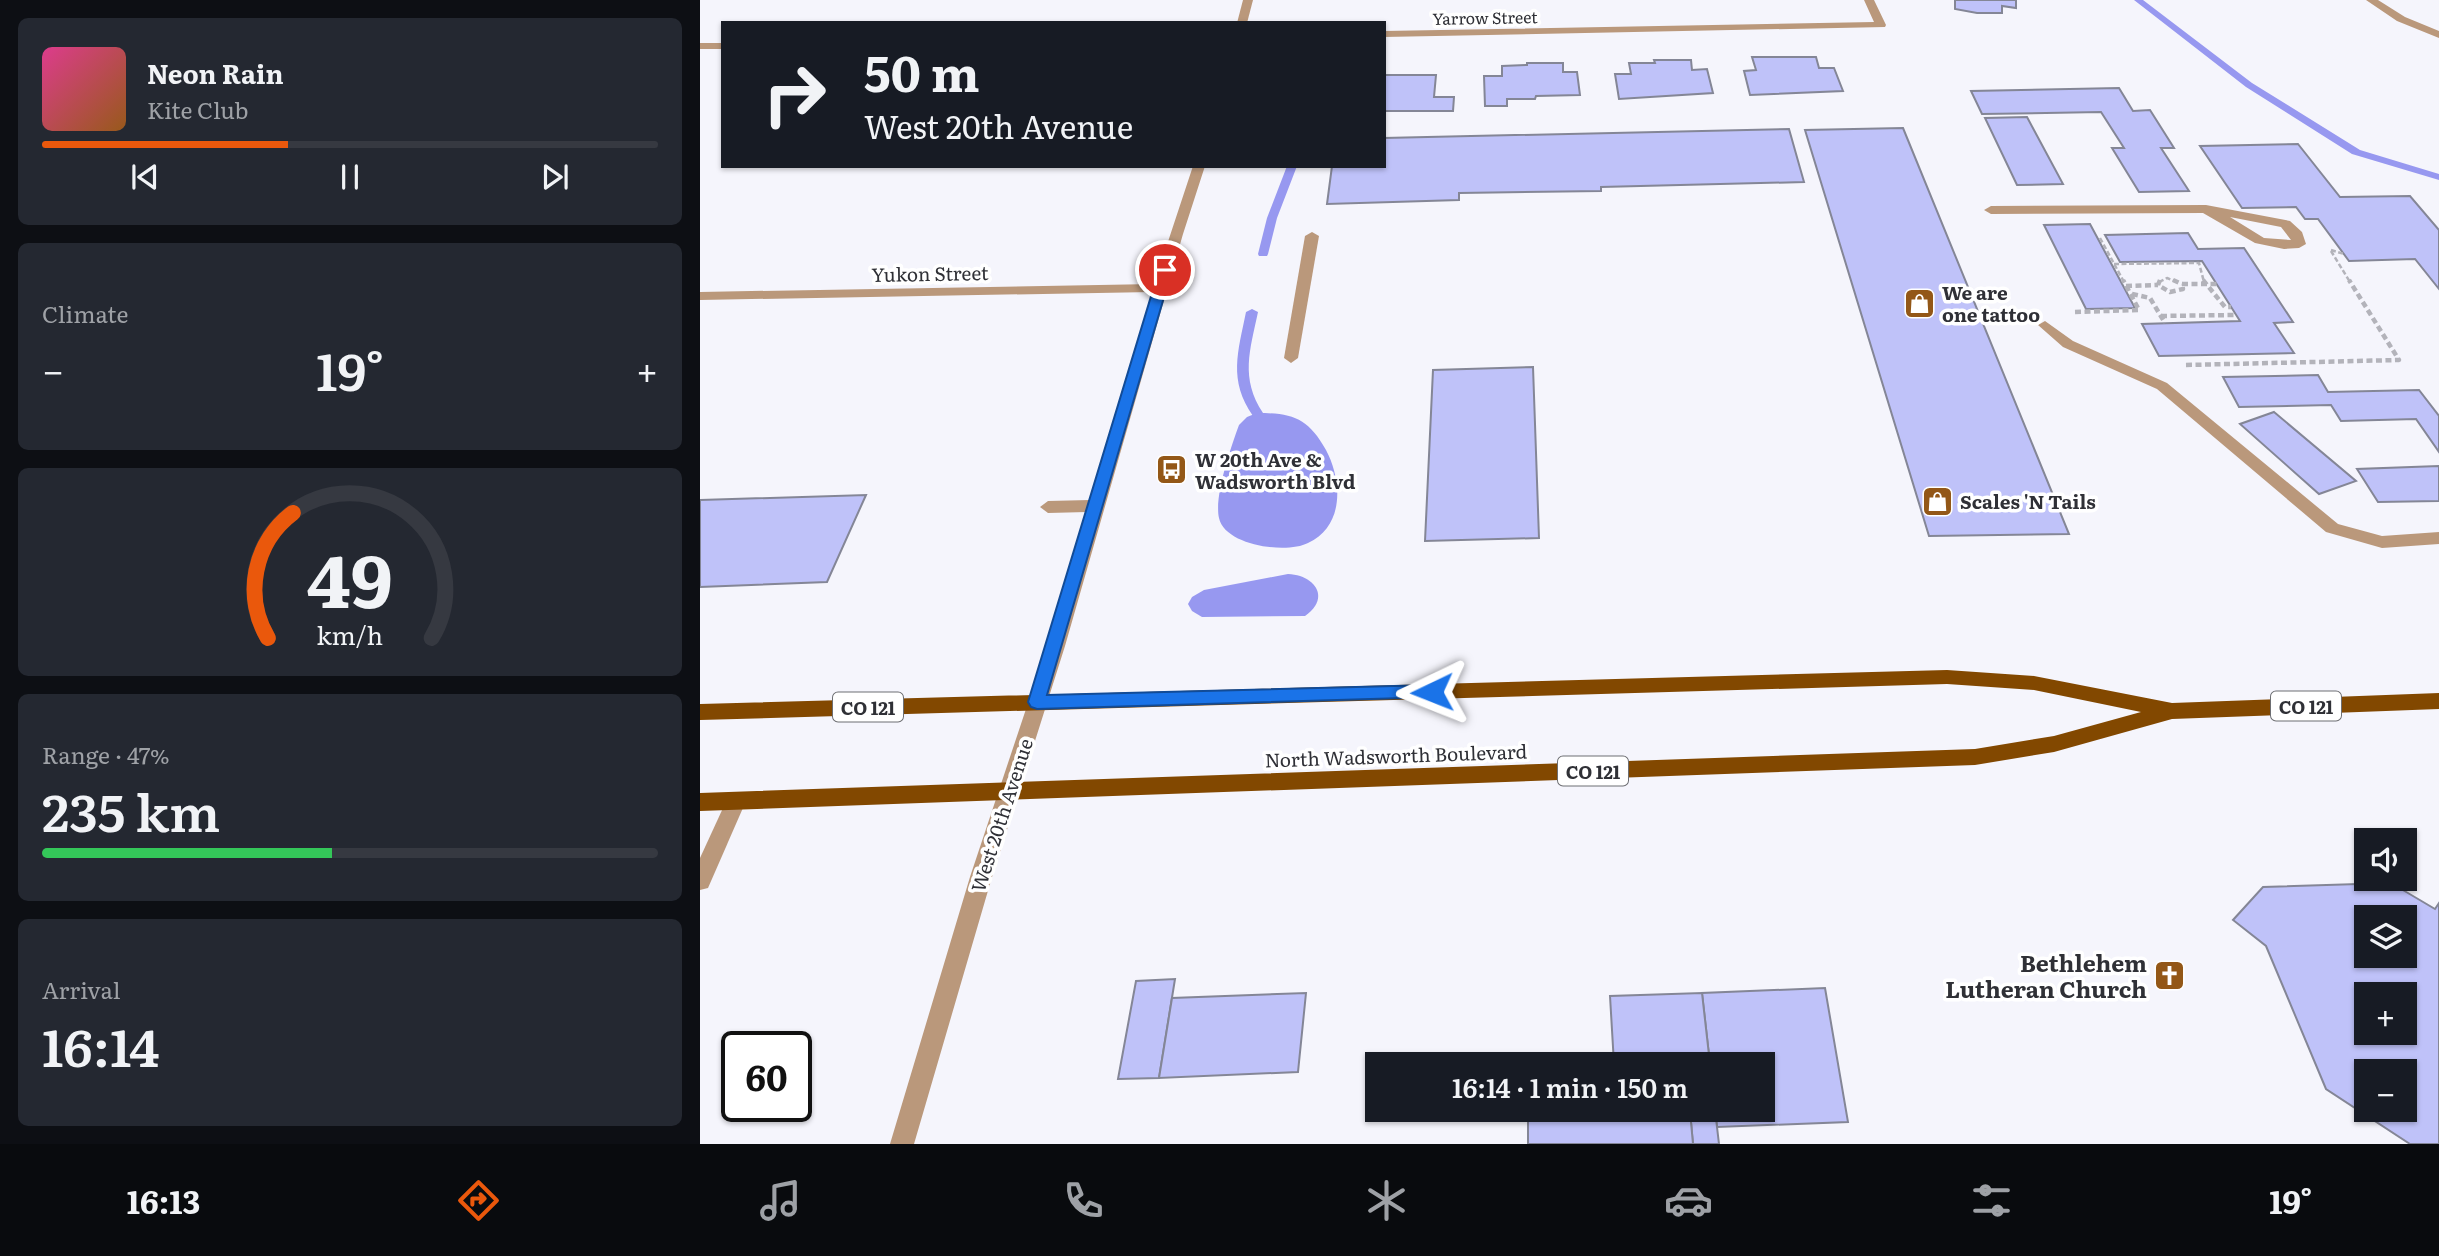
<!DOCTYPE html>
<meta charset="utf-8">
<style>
body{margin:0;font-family:Literata,serif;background:#242831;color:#f1f3f6;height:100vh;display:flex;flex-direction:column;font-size:26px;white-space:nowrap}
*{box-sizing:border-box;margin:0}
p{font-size:23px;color:#9ea1a6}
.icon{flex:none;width:38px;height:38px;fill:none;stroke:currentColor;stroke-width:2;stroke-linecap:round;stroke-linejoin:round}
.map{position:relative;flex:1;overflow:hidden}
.panel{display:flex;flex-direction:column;gap:18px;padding:18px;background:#0d0f14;width:700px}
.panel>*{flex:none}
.hud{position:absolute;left:21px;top:21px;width:665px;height:147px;border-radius:0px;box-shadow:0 2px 5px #0004;background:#171b24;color:#f1f3f6;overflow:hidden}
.fabs{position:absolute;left:1654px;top:828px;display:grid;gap:14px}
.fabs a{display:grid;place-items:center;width:63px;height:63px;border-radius:0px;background:#171b24;box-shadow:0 2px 5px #0004;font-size:35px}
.speed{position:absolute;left:21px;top:1031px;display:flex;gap:14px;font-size:35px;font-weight:700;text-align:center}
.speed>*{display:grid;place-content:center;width:91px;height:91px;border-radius:50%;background:#171b24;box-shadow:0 2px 5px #0004;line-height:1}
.speed .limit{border:4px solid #111;border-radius:10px;background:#fff;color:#111}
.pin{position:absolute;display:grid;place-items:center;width:60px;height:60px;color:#fff;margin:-30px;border:4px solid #fff;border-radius:50%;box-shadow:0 2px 7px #0007}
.me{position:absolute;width:77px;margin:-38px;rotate:268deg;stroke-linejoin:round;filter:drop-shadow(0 0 5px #0008)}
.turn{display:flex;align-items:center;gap:24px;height:147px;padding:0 28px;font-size:32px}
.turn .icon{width:91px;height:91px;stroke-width:2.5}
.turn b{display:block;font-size:49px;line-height:60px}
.big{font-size:52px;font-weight:600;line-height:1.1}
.panel .widget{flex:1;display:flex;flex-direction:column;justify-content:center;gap:10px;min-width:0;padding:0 24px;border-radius:10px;background:#242831}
.panel .dial{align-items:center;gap:0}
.dial svg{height:182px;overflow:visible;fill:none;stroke:#363941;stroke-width:7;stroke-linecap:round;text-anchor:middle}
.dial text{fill:#f1f3f6;stroke:none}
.song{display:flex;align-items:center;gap:21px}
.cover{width:84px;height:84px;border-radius:10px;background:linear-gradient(135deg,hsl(330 70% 55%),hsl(30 70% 35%))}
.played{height:7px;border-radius:4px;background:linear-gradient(90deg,#ea580c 40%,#363941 40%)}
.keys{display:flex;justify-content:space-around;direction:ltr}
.heat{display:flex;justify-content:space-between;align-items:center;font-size:38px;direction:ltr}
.charge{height:10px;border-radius:5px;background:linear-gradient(90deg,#34c759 47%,#363941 0)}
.trip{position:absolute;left:665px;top:1052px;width:410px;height:70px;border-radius:0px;background:#171b24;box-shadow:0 2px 5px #0004;font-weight:600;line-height:70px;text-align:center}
.tabs{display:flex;height:112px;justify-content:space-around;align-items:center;background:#090b0e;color:#9ea1a6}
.tabs .icon{width:49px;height:49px}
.tabs .selected{color:#ea580c}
.tabs b{font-size:32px;color:#f1f3f6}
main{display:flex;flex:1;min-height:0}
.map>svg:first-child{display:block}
.water{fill:#9798f0}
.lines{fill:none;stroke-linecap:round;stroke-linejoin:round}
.stream{fill:#9798f0;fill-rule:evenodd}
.building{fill:#bfc2f9;stroke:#848696;stroke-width:2;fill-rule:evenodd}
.path-far1{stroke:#b3b3ba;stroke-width:2.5;stroke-dasharray:5 2.5;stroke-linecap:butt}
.path{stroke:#b3b3ba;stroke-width:4.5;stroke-dasharray:6 3.5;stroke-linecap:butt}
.minor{fill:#ba987b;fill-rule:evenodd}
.major{fill:#824800;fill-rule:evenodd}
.route{fill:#1a73e8;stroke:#114b97;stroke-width:2}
.labels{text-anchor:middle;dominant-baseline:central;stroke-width:7;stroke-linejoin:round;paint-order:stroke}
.far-street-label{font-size:16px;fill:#2f3036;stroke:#fff}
.shield{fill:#fff;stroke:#6d6e72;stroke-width:2}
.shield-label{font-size:18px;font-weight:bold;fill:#2f3036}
.street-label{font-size:19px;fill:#2f3036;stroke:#fff}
.poi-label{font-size:19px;font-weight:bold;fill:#2f3036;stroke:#fff;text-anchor:start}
.near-poi-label{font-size:23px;font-weight:bold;fill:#2f3036;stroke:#fff;text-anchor:end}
</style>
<main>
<section class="panel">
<div class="widget">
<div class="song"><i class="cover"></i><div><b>Neon Rain</b><p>Kite Club</p></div></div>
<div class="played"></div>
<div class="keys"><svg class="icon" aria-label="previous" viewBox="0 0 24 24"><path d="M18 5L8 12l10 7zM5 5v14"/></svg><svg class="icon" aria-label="pause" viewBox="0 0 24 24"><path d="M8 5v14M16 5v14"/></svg><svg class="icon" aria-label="next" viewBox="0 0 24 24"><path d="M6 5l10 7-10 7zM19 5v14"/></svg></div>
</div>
<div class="widget"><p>Climate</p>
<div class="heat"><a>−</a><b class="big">19°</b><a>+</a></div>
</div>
<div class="widget dial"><svg viewBox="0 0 100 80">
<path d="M14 69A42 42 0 1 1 86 69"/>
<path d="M14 69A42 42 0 0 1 25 14" stroke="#ea580c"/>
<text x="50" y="56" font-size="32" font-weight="700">49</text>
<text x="50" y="72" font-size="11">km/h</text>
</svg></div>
<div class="widget"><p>Range · 47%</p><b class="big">235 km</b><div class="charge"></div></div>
<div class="widget"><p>Arrival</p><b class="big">16:14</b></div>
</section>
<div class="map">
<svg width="1739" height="1144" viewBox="0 0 1739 1144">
<rect width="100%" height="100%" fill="#f5f5fc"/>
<g class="water">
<path d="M557,413c36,0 51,5 69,37 16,30 19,76 -18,93 -21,11 -83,3 -89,-25 -5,-22 12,-71 20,-93l8,-8z"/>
<path d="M588,574c27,1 43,24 17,42l-103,1 -10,-6 -4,-7 4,-7 12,-7z"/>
</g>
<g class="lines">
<g class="stream">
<polygon points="1434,0 1443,0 1552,83 1660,150 1739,174 1739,180 1652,154 1546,87"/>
<polygon points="587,166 597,166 577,218 568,254 567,256 559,256 558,254 567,218"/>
<path d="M552,309l6,3c-8,38 -18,66 5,101l-6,4 -4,-1c-25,-36 -15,-64 -7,-104z"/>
</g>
</g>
<g class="building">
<polygon points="1255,0 1316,0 1316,8 1302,6 1302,13 1277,13 1255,9"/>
<polygon points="1052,57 1116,57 1119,68 1134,68 1143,91 1050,95 1044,71 1056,70"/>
<polygon points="954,60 991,60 992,70 1007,69 1013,93 919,99 915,74 931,74 929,63 955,63"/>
<polygon points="827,63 863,63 863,72 877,72 880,95 836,96 835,99 807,99 807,106 785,106 784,76 802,76 802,66 827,65"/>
<polygon points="684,75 736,75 734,97 754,97 753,111 684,111"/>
<polygon points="1419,88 1433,111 1450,110 1474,148 1461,148 1489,191 1439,192 1412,148 1424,148 1401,112 1282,114 1271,91"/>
<polygon points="1327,117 1363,184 1317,185 1285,118"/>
<polygon points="1203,128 1369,534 1229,536 1105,130"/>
<polygon points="1089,129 1104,182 901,187 901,191 759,193 759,200 627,204 632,166 684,166 684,138"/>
<polygon points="1598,144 1640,197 1710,196 1739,230 1739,289 1715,259 1649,261 1618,219 1605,219 1596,207 1542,208 1500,146"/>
<polygon points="1390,224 1435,308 1386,309 1344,225"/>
<polygon points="1488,233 1498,249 1544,248 1593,322 1574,323 1594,353 1459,356 1442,324 1540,321 1502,261 1420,262 1405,235"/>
<polygon points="833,367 839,538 725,541 733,370"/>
<polygon points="1618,375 1628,392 1719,390 1739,416 1739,452 1716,419 1641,421 1631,405 1539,407 1523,377"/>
<polygon points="1574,412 1656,481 1619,494 1540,424"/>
<polygon points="1739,466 1739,501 1678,502 1657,469"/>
<polygon points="166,495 127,582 0,587 0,500"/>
<path d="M1691,883l44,26 4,-6v241h-29l-84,-55 -60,-143 -33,-26 30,-33zM1666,917h38v39h-38zM1666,994h38v38h-38zM1666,1071h38v39h-38z"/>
<polygon points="475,979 459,1078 418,1079 436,981"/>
<polygon points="1125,988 1148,1122 1017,1127 1015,1110 1062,1110 1062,1064 1010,1064 1002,993"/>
<polygon points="606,993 598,1072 459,1078 472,998"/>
<polygon points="1002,993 1010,1064 914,1064 910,996"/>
<polygon points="917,1110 1015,1110 1019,1144 993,1144 990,1111 917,1114"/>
<polygon points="990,1111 993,1144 828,1144 828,1117"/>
</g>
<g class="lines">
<g class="path-far1">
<polyline points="1400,238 1424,282"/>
<polyline points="1631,250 1644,254"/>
<polyline points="1631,251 1650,282"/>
<polyline points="1414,264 1499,263 1504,282"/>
<polyline points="1459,282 1467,278 1477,282"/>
</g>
<g class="path">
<polyline points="1460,280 1458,285 1470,292 1483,289 1482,284"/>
<polyline points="1473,280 1482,284"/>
<polyline points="1503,280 1525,307 1531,307"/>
<polyline points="1482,284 1517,284"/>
<polyline points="1426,286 1458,285"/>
<polyline points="1432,294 1450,298 1465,323"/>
<polyline points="1375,312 1439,310 1423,280"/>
<polyline points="1461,316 1536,315"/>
<polyline points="1486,365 1699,360 1649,280"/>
</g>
<g class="minor">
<polygon points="543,0 553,0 547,23 537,23"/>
<polygon points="1164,0 1174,0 1186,25 1185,27 684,37 684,31 1174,22"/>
<polygon points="1666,0 1678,0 1705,17 1739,31 1739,38 1697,21"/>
<rect x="0" y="43" width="23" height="6"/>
<polygon points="493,166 505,166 483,234 365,646 292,877 214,1144 190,1144 270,877 347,646 387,512 348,513 340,507 348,501 390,500 452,292 0,300 0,292 454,284"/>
<path d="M1506,205l84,16 12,11 4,12 -7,4 -15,1 -29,-6 -52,-30 -212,1 -7,-4 7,-4zM1530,217l51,10 10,13 -27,-2z"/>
<polygon points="612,232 619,236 598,358 591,363 584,358 605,236"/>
<polygon points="1345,321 1373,341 1467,383 1638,524 1682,536 1739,532 1739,544 1682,548 1626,532 1457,389 1363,347 1338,325"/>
<polygon points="36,792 43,795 46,801 8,888 0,890 0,858 29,795"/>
</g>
<polygon class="major" points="1247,670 1334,676 1472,703 1739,693 1739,709 1472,719 1354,752 1275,765 0,811 0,793 1275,749 1354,736 1441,712 1334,690 1247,684 0,720 0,704"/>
</g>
<polygon class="route" points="465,266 472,270 347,695 732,685 738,687 740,692 738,697 337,709 331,707 328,702 459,270"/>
<defs>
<symbol id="shop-square" viewBox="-11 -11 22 22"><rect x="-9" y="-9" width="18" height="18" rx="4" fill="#935717" stroke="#fff"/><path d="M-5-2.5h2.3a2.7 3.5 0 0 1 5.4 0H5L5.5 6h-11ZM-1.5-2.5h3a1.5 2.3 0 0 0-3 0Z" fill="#fff"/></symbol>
<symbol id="bus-square" viewBox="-11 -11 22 22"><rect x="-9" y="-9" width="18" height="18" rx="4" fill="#935717" stroke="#fff"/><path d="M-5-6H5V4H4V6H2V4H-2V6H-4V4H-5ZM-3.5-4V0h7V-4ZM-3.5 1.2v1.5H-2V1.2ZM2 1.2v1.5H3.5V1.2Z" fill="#fff"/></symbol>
<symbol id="church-square" viewBox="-11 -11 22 22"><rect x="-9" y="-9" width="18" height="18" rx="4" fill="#935717" stroke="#fff"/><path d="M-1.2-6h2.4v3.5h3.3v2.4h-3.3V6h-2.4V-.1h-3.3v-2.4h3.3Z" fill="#fff"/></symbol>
</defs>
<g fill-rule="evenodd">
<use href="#shop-square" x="1202" y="286" width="35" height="35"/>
<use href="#bus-square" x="454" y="452" width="35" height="35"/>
<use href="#shop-square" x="1220" y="484" width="35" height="35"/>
<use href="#church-square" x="1452" y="958" width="35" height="35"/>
</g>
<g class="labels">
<g class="far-street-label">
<text transform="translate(785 17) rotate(-1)">Yarrow Street</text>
</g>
<g class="shield">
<rect x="1571" y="691.5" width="70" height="29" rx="5"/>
<rect x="133" y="692.5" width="70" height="29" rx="5"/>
<rect x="858" y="756.5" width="70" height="29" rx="5"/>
</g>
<g class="shield-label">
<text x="1606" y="706">CO 121</text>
<text x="168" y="707">CO 121</text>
<text x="893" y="771">CO 121</text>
</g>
<g class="street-label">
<text transform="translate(230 273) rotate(-1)">Yukon Street</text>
<text transform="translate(696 755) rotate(-2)">North Wadsworth Boulevard</text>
<text transform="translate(301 815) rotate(-72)">West 20th Avenue</text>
</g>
<g class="poi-label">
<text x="1242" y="292">We are<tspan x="1242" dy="22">one tattoo</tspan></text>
<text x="495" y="459">W 20th Ave &amp;<tspan x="495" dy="22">Wadsworth Blvd</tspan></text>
<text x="1260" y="501">Scales 'N Tails</text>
</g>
<g class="near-poi-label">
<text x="1447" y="962">Bethlehem<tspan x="1447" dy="26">Lutheran Church</tspan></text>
</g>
</g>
</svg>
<div class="fabs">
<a><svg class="icon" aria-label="sound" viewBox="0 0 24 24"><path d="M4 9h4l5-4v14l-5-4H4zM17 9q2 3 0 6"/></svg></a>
<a><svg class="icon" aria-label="layers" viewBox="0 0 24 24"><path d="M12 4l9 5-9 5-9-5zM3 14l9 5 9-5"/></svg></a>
<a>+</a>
<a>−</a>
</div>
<div class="speed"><div class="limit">60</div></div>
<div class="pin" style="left:465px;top:270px;background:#d93025"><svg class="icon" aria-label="arrive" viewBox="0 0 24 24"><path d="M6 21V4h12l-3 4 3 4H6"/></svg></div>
<svg class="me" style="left:732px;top:692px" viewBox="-20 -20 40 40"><path d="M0-17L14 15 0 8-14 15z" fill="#1a73e8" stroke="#fff" stroke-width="4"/></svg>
<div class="trip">16:14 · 1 min · 150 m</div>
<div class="hud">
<div class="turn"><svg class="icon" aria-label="right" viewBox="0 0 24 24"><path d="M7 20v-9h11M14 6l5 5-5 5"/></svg><div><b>50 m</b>West 20th Avenue</div></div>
</div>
</div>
</main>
<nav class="tabs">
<b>16:13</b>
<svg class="icon selected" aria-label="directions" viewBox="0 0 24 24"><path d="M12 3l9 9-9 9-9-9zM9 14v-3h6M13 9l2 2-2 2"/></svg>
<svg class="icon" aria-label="music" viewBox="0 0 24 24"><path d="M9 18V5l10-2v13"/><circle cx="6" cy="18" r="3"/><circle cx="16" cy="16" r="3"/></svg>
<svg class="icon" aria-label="phone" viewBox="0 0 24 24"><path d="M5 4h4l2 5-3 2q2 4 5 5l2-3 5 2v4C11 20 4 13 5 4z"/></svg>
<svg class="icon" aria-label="climate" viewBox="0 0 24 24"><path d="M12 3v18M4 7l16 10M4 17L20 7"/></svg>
<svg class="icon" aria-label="car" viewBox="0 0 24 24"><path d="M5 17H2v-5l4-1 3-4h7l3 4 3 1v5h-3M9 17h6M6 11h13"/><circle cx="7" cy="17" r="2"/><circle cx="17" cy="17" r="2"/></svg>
<svg class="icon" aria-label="filters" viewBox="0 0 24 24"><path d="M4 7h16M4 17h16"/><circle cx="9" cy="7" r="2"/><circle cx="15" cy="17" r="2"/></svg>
<b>19°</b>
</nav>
